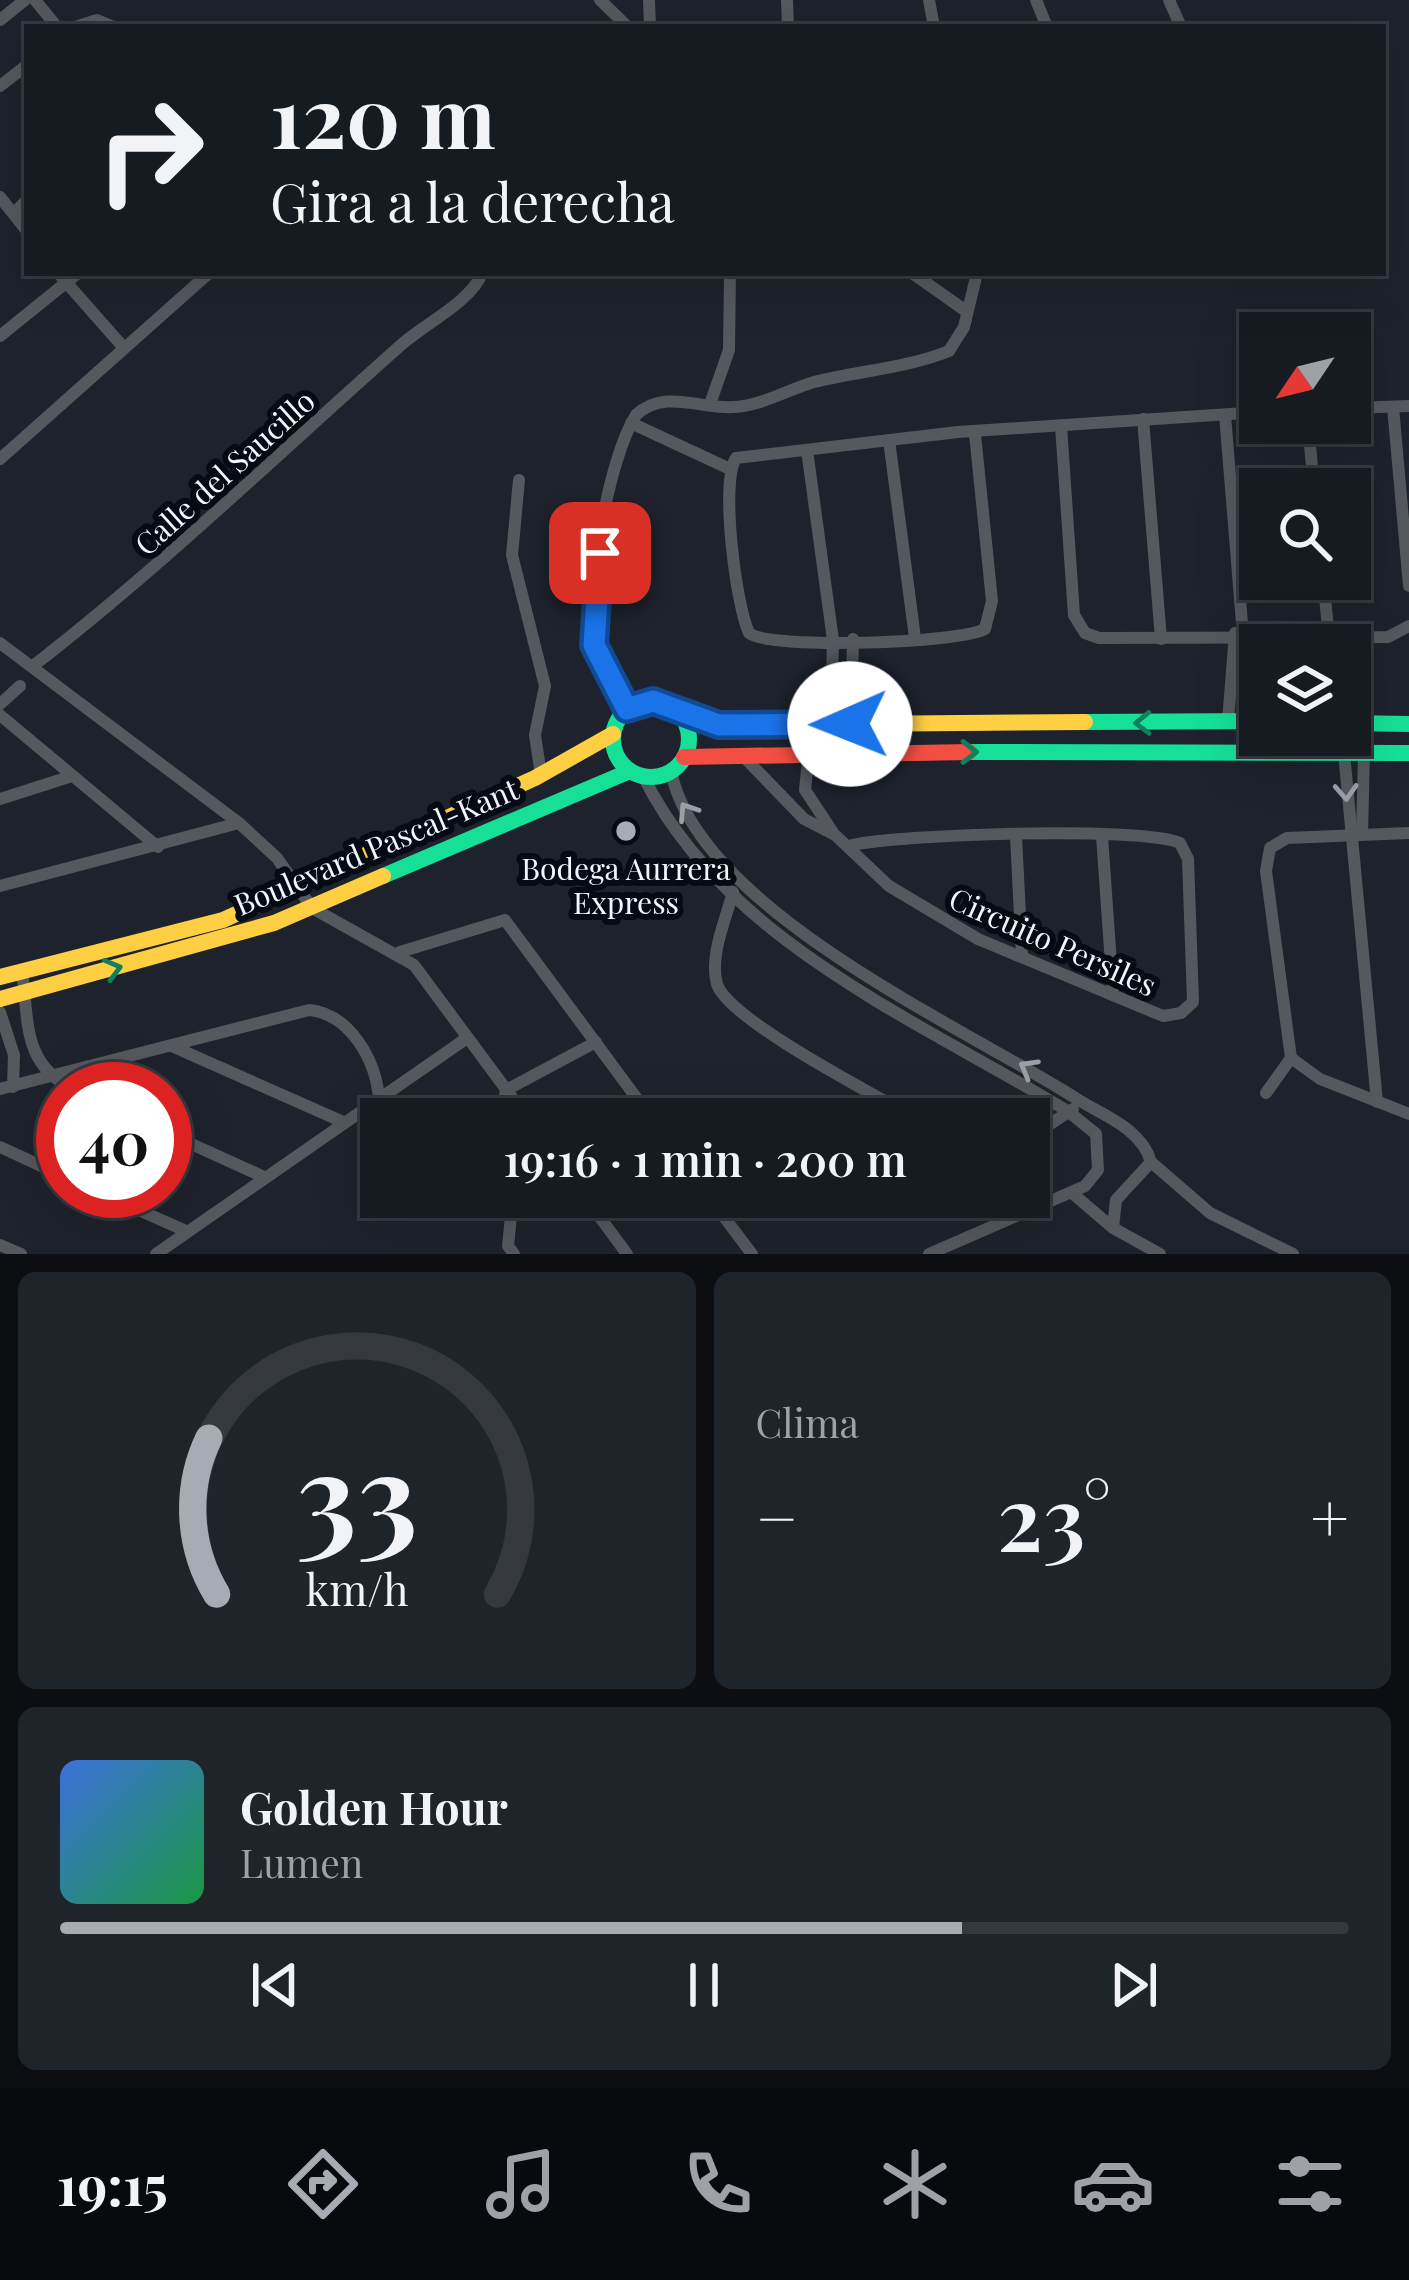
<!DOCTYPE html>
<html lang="es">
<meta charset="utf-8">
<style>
body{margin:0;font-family:"Playfair Display",serif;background:#1f232a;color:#f1f3f6;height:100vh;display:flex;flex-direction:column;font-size:45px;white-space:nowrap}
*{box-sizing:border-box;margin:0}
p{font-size:39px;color:#9ea1a5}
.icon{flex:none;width:66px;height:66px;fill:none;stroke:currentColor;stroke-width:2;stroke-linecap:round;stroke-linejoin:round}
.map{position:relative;height:1254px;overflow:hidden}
.drawer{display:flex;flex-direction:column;gap:18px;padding:18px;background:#0c0e12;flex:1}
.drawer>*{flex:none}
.banner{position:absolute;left:24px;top:24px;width:1362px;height:252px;border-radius:0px;box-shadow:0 12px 48px #0002,0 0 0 3px #35383f;background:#161a21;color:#f1f3f6;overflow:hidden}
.needle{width:78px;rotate:235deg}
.controls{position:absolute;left:1239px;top:312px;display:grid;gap:24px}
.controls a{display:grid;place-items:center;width:132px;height:132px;border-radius:0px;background:#161a21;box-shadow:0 12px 48px #0002,0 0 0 3px #35383f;font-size:60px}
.speed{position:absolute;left:36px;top:1062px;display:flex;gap:24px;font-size:60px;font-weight:700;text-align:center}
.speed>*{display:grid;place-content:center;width:156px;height:156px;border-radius:50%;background:#161a21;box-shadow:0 12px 48px #0002,0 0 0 3px #35383f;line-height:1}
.speed .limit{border:18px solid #d22;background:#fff;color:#111}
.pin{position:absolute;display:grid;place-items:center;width:102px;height:102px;color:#fff;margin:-51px;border-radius:24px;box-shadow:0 6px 18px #0006}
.me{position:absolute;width:132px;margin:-66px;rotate:269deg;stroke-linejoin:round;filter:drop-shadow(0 0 9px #0008)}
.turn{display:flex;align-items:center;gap:42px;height:252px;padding:0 48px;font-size:54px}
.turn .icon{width:156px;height:156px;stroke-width:2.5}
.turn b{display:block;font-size:84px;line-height:102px}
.big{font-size:90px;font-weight:600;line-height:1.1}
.drawer .tile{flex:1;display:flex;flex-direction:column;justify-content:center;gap:18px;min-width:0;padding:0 42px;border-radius:18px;background:#1f232a}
.drawer .dial{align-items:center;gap:0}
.dial svg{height:312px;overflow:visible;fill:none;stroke:#35383f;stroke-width:7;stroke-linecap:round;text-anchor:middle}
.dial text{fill:#f1f3f6;stroke:none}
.song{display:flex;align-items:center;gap:36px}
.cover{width:144px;height:144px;border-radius:18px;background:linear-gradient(135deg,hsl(220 70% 55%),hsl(140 70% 35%))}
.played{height:12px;border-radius:6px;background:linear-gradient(90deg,#a7abb4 70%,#35383f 70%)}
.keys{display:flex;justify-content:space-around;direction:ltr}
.heat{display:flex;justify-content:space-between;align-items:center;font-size:66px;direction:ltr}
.drawer .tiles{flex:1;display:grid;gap:18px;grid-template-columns:1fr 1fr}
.tile:last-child{grid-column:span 2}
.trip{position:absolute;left:360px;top:1098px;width:690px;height:120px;border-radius:0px;background:#161a21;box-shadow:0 12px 48px #0002,0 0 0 3px #35383f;font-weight:600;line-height:120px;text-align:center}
.tab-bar{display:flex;height:192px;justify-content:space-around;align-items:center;background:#090a0d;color:#9ea1a5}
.tab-bar .icon{width:84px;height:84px}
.tab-bar .on{color:#a7abb4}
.tab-bar b{font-size:54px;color:#f1f3f6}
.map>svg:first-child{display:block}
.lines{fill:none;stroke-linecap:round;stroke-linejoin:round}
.street{stroke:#55585d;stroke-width:12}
.fast{stroke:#16e098;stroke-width:16}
.slow{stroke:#ffcf43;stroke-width:16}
.jam{stroke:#f24e42;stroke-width:16}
.oneway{stroke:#0f805c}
.oneway2{stroke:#9b9fa5}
.route-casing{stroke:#114b97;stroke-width:30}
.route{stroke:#1a73e8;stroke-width:21}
.poi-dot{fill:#a7abb4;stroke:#060a12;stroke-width:4.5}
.labels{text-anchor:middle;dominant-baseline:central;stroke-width:12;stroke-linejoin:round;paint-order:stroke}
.street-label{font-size:30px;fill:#f1f5fd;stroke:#060a12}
.poi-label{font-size:30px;fill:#f1f5fd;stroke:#060a12}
</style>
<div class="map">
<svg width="1409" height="1254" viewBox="0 0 1409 1254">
<rect width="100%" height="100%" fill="#1d222c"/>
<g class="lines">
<g class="street">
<polyline points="35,0 57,27"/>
<polyline points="600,0 628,27"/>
<polyline points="649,0 650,27"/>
<polyline points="787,0 788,27"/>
<polyline points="929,0 934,27"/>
<polyline points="1036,0 1047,27"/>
<polyline points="1169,0 1181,27"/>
<polyline points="0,20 25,0"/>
<polyline points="75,27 97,20 114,27"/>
<polyline points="0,86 27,65"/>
<polyline points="0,197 27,231"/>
<polyline points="14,213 27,200"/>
<polyline points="58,273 124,348"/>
<polyline points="912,273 966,311"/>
<polyline points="0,336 78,273"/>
<polyline points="710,404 729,350 730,273"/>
<polyline points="1393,407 1409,586"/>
<polyline points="1350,408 1409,406"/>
<polyline points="1225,415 1250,721"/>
<polyline points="1143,419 1161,639"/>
<polyline points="631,423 730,469"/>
<polyline points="1308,423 1314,489"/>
<polyline points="1061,426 1074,615 1085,633 1099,638 1388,637 1409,626"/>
<path d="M975,434l17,167 -7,28c-25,14 -216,21 -236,4 -13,-28 -29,-150 -13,-175l222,-26 302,-20"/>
<polyline points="889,440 915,638"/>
<polyline points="807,450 833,640 831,723"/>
<polyline points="0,459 209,273"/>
<polyline points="519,480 512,555 545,686 535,735 541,775"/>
<polyline points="1323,579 1329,637"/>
<polyline points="0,643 239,823 277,858 312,908 414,965 528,1119"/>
<path d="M33,666c129,-100 246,-213 368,-321 22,-20 72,-45 81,-72"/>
<polyline points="0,704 20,686"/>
<path d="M627,709c-12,-21 -29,-43 -33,-67 -8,-52 14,-183 42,-227 29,-27 66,-5 98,-8 29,-2 53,-17 80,-25 44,-11 93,-14 135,-31l15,-24 13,-54"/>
<polyline points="0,715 158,847"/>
<polyline points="1228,721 1235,633"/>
<polyline points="851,724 853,639"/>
<path d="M809,752l-4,38 29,44 55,52 89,53 185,77 18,-3 12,-11 -5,-143 -8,-16c-40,-17 -285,-9 -332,3"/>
<polyline points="1344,753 1377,1102"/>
<polyline points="741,754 804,819 833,834"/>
<path d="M671,771c27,139 295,257 406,328 27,17 65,30 74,63"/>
<path d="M643,776c83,167 276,244 426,336l27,22 2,36 -13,16 -156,68"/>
<polyline points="0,799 72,776"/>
<polyline points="1409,833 1287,838 1270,848 1266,871 1291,1058 1320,1079 1409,1114"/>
<polyline points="1362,835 1364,753"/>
<polyline points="1016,836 1022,955"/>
<polyline points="1102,836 1113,992"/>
<polyline points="0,886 239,823"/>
<path d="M733,892c-7,27 -24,64 -16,92 11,36 162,113 200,135"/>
<polyline points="400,952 505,920 652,1119"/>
<path d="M22,972c7,50 0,92 51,117"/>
<polyline points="0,1012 14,1055 13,1087"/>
<polyline points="174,1047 341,1121"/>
<path d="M0,1089l309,-79c41,4 67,50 70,89"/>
<polyline points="1266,1093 1291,1058"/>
<polyline points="500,1119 506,1090 596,1042"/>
<polyline points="165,1132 264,1177"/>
<polyline points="1029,1138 1073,1109"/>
<polyline points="0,1147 63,1176"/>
<polyline points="1151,1162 1210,1213 1293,1254"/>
<polyline points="96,1191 186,1231"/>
<polyline points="1072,1193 1113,1228 1160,1254"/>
<polyline points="513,1197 508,1246 514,1254"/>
<polyline points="585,1197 627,1254"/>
<polyline points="709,1197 752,1254"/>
<polyline points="1113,1228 1116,1200 1151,1162"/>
<polyline points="0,1245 21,1254"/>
<polyline points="156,1254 467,1038"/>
</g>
<g class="fast">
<circle cx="651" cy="739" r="38"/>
<polyline points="1085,722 1260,721"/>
<polyline points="1350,723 1409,724"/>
<polyline points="969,752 1409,753"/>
<polyline points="383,876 630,771"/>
</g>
<g class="slow">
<polyline points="678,712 719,725 1085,722"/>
<polyline points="0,977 223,920 535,778 613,734"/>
<polyline points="0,999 274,923 383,876"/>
</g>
<polyline class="jam" points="684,757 969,752"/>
</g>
<defs><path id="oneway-chevron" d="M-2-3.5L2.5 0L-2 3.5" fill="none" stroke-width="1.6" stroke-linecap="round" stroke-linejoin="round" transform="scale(3)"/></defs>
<g class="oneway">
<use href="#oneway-chevron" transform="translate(1143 723) rotate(179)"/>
<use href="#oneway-chevron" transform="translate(969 752)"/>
<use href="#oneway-chevron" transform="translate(113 969) rotate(-15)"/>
</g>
<g class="oneway2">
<use href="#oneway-chevron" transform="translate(1346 792) rotate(87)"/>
<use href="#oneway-chevron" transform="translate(687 811) rotate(-123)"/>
<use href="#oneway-chevron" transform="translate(1028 1068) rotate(-150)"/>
</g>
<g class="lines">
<defs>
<polyline id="route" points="600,553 594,645 627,709 653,701 719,725 850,724"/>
</defs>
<use href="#route" class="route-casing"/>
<use href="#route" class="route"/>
</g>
<circle class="poi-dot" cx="626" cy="831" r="12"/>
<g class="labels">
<g class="street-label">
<text transform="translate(224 472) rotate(-42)">Calle del Saucillo</text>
<text transform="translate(376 846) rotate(-23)">Boulevard Pascal-Kant</text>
<text transform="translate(1053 941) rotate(24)">Circuito Persiles</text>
</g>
<g class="poi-label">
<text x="626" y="868">Bodega Aurrera<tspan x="626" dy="34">Express</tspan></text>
</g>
</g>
</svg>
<div class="controls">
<a><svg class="needle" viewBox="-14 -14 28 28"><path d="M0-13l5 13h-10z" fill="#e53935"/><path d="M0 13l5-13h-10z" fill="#9ea1a5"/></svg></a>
<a><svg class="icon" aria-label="search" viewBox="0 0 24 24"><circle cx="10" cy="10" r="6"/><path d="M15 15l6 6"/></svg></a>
<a><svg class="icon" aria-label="layers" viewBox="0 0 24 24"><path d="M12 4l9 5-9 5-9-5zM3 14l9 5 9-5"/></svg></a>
</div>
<div class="speed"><div class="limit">40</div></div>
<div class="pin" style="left:600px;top:553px;background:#d93025"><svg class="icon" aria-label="arrive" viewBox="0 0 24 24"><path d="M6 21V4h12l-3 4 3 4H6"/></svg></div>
<svg class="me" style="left:850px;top:724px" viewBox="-20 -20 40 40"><circle r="19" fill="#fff"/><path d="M0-13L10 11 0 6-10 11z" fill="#1a73e8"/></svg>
<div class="trip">19:16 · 1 min · 200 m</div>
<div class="banner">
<div class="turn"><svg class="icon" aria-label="right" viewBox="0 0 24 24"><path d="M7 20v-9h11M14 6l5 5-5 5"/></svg><div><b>120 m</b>Gira a la derecha</div></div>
</div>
</div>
<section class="drawer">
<div class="tiles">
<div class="tile dial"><svg viewBox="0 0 100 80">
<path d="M14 69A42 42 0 1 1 86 69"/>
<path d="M14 69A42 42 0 0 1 12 29" stroke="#a7abb4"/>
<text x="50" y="56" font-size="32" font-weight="700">33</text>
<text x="50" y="72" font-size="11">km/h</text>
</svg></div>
<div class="tile"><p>Clima</p>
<div class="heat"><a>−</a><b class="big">23°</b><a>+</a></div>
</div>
<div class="tile">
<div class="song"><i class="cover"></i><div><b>Golden Hour</b><p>Lumen</p></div></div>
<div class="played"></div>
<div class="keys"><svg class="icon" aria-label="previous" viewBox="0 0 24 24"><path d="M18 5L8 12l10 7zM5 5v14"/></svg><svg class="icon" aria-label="pause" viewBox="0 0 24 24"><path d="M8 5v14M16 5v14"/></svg><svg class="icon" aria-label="next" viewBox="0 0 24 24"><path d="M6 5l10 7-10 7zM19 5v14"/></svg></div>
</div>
</div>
</section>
<nav class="tab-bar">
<b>19:15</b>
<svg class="icon on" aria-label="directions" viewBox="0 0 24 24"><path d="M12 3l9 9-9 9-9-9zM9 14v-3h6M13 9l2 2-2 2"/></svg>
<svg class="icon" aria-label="music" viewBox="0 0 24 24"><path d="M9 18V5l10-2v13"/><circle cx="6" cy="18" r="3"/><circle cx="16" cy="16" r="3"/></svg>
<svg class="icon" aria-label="phone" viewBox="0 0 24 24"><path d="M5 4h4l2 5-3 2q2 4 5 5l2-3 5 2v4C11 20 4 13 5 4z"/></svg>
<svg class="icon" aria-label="climate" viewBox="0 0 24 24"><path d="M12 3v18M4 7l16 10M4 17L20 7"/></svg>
<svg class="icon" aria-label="car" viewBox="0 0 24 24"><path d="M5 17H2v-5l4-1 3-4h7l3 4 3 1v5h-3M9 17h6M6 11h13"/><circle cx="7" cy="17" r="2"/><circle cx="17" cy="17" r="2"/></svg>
<svg class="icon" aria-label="filters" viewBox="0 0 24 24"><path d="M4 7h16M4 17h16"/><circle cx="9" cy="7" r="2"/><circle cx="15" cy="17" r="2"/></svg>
</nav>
